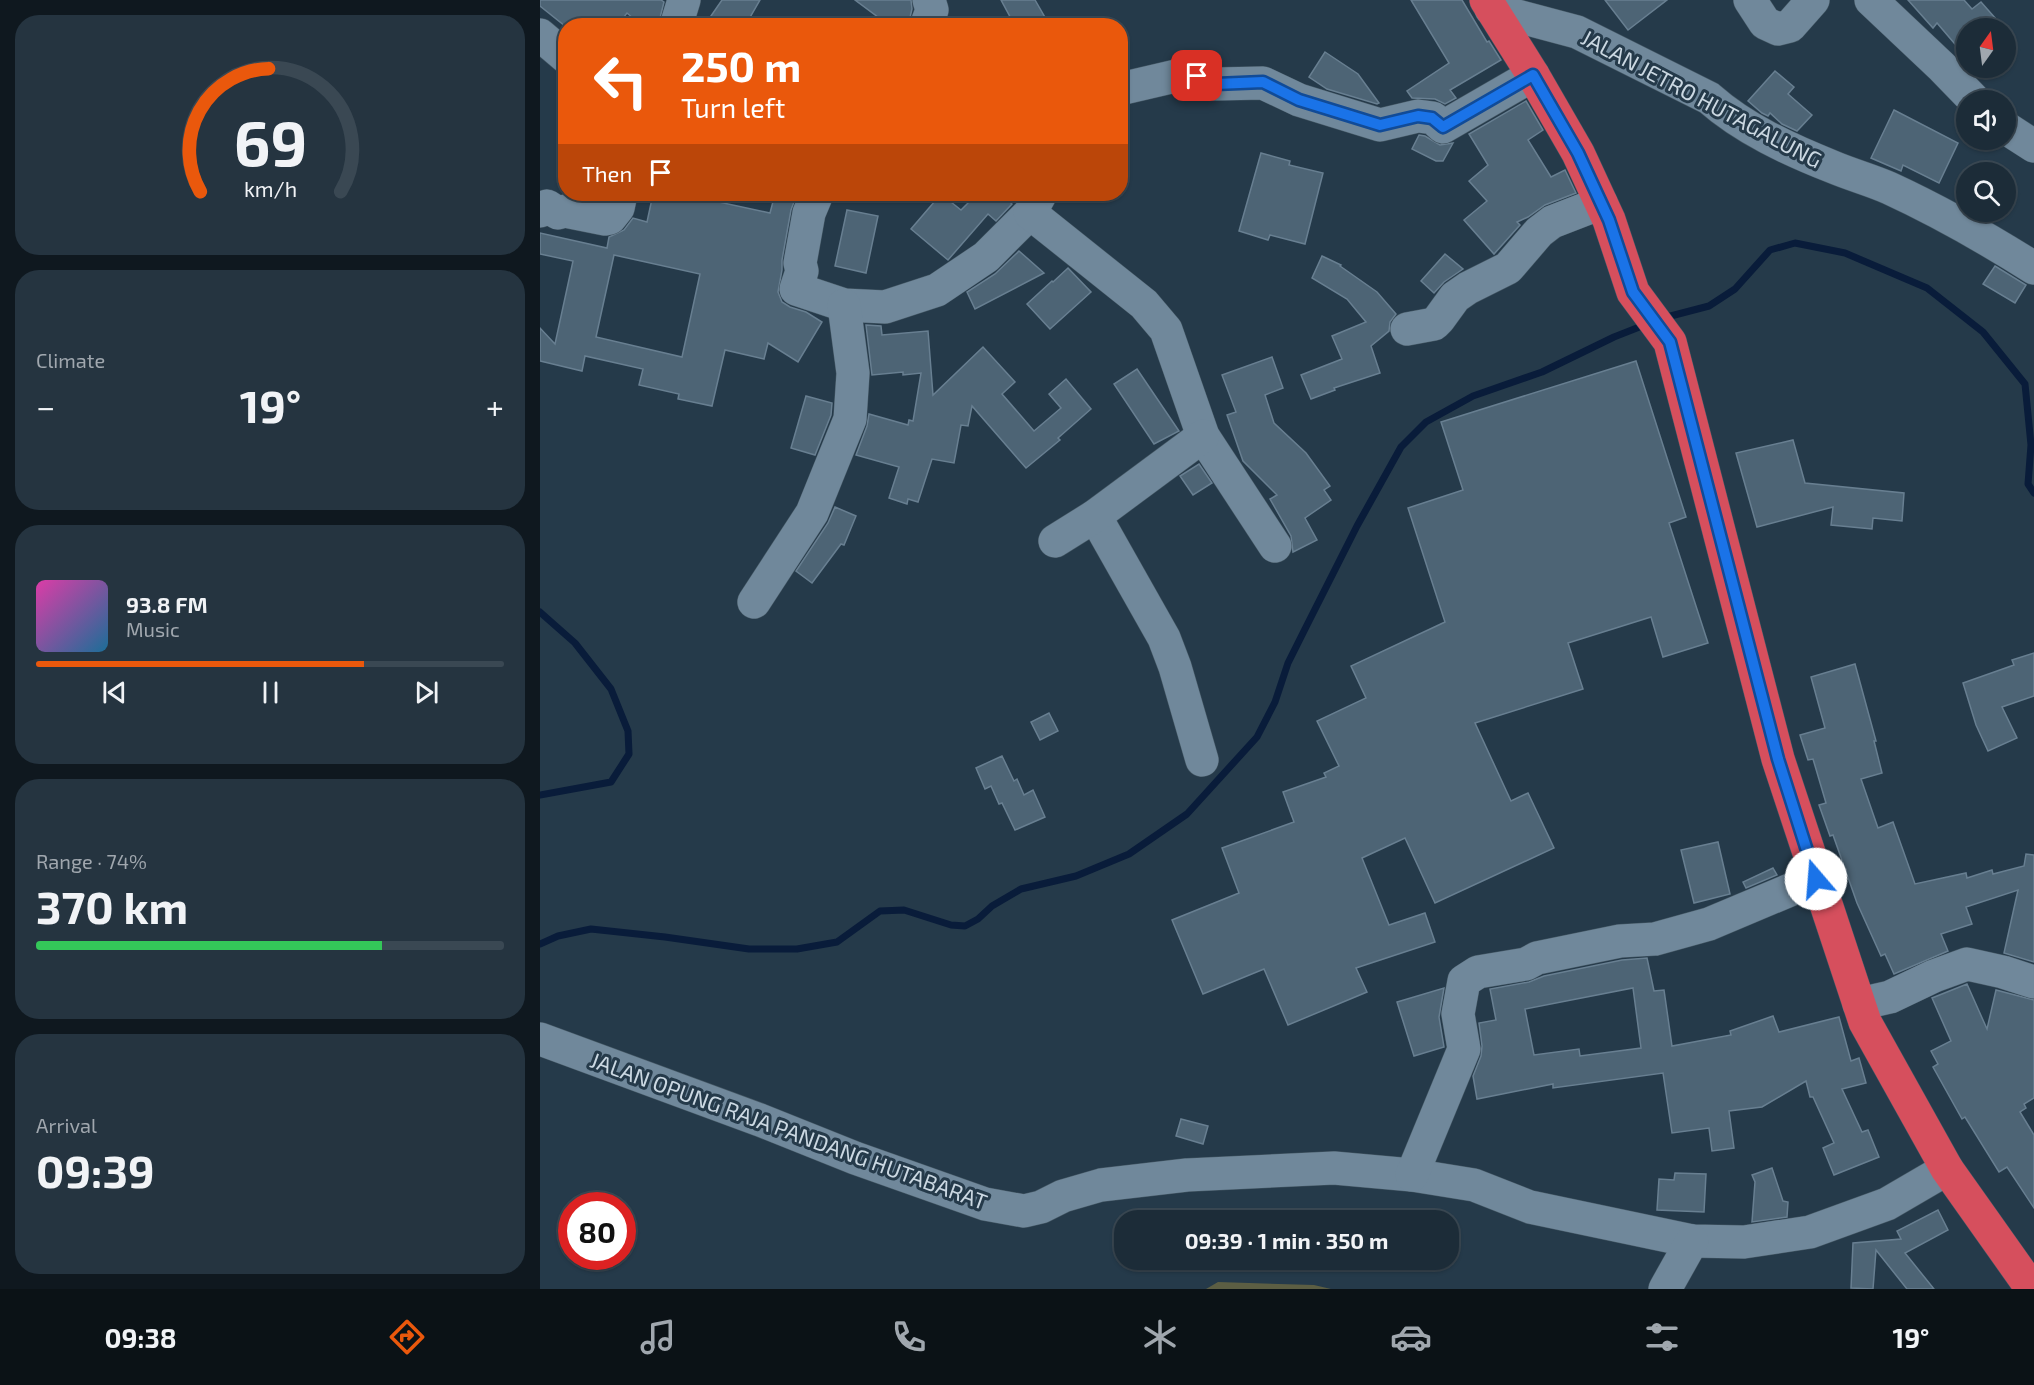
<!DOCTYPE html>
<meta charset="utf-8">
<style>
body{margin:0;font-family:"Exo 2",sans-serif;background:#253440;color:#f1f3f6;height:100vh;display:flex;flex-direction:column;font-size:22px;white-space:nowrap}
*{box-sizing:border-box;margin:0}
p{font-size:20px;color:#a0a7ae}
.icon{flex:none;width:33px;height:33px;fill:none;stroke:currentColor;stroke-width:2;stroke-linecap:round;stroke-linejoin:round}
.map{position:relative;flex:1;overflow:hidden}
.drawer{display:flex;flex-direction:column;gap:15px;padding:15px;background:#0f181f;width:540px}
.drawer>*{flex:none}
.hud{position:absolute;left:18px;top:18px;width:570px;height:183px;border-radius:24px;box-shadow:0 2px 4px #0004,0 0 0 2px #3a4853;background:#ea580c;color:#fff;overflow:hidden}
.needle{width:39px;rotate:14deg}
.tools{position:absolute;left:1416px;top:18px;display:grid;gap:12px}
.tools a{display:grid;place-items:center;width:60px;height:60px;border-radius:50%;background:#1c2c38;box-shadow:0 2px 4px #0004,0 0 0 2px #3a4853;font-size:30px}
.speed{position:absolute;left:18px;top:1192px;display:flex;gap:12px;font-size:30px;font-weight:700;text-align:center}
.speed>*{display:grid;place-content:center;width:78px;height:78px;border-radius:50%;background:#1c2c38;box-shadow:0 2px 4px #0004,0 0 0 2px #3a4853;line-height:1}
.speed .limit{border:9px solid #d22;background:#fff;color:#111}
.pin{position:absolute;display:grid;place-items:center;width:51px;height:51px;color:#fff;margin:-26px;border-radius:12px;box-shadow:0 3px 9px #0006}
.me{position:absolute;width:66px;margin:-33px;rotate:342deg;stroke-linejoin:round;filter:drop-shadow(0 0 4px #0008)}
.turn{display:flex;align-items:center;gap:21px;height:126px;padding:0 24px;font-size:27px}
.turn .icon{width:78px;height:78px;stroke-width:2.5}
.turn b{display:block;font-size:42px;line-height:51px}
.then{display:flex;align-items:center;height:57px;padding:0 24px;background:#0003;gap:12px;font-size:22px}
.big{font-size:45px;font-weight:700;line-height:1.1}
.drawer .tile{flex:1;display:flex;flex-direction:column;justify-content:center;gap:9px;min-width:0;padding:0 21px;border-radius:24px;background:#253440}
.drawer .dial{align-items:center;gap:0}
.dial svg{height:156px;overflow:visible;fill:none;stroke:#3a4853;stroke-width:7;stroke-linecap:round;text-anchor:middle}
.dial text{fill:#f1f3f6;stroke:none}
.song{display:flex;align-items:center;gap:18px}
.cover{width:72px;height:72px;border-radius:9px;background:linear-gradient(135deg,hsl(320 70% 55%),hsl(200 70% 35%))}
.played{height:6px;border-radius:3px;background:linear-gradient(90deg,#ea580c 70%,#3a4853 70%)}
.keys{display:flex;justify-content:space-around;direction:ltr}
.heat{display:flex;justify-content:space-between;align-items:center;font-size:33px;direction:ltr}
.charge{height:9px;border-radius:4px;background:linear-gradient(90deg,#34c759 74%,#3a4853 0)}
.trip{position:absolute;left:574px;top:1210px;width:345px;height:60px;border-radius:24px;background:#1c2c38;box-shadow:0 2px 4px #0004,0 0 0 2px #3a4853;font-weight:700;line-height:60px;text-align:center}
.tabs{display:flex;height:96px;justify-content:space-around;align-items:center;background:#0b1216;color:#a0a7ae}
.tabs .icon{width:42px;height:42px}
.tabs .active{color:#ea580c}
.tabs b{font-size:27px;color:#f1f3f6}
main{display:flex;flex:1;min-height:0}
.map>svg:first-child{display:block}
.green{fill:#5c5e43}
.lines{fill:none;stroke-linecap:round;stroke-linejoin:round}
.stream{stroke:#091c3a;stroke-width:7}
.building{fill:#4d6475;stroke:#687f91;stroke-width:1.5;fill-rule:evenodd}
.minor-casing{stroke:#455865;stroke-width:34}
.highway-casing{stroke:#455865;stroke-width:34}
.minor{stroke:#70889b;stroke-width:33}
.highway{stroke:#d64f5d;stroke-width:33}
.route-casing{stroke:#114b97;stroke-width:15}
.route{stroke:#1a73e8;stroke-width:10}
.labels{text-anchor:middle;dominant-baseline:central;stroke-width:6;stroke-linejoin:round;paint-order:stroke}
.street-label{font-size:22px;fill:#cbd8e2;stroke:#253a4a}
</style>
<main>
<section class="drawer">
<div class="tile dial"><svg viewBox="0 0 100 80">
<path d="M14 69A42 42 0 1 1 86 69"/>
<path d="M14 69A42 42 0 0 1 49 6" stroke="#ea580c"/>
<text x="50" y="56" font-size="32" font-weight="700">69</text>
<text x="50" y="72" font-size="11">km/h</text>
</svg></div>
<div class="tile"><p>Climate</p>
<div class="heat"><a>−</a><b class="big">19°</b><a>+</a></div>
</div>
<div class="tile">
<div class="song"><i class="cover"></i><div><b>93.8 FM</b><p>Music</p></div></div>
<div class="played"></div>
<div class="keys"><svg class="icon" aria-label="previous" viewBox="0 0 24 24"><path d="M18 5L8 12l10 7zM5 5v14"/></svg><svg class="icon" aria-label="pause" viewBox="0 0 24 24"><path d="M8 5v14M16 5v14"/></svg><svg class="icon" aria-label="next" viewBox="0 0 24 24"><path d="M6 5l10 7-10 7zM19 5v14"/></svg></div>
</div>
<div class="tile"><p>Range · 74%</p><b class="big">370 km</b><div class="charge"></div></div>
<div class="tile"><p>Arrival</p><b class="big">09:39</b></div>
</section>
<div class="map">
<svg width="1494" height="1289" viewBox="0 0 1494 1289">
<rect width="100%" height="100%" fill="#253a4a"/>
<polygon class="green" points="678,1282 774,1285 791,1289 666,1289"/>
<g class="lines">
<g class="stream">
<polyline points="1123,318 1169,306 1195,289 1230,250 1255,243 1305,253 1387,288 1443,332 1485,384 1491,445 1488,484 1494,493"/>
<polyline points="0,612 35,643 71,689 88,731 89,754 71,782 0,795"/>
<polyline points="0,944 18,936 51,929 125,937 209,949 257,949 297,942 340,911 364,910 411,925 425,926 438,919 452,906 481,889 536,876 589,854 647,814 717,737 735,702 748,663 764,631 817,526 861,447 886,422 933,396 1002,372 1074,337 1107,324"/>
</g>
</g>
<g class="building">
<polygon points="0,0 121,0 124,2 118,26 102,26 87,13 77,26 25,26 0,6"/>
<polygon points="182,0 220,0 205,26 164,26"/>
<polygon points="315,0 371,0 372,9 368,26 350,26"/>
<polygon points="461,0 495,0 510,26 475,26"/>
<polygon points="871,0 922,0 947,42 949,41 961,60 910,90 916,98 905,104 895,99 872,98 867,91 909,63"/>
<polygon points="1065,0 1127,0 1088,30"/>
<polygon points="1368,0 1424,0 1432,9 1441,2 1464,28 1426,28 1426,57 1397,23 1393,28"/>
<polygon points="785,52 818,74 839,103 837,104 787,89 769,77"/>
<polygon points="1235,71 1254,87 1248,94 1272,115 1257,131 1242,124 1230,113 1228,116 1222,113 1208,101"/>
<polygon points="986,101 1003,130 988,140 1011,177 1025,170 1036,193 1005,205 988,217 977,222 980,225 954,254 924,220 947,201 929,181 948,165 929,134"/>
<polygon points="1354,110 1418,143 1399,183 1363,165 1361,171 1331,158"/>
<polygon points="879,135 885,136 900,145 913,143 903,161 896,161 872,149"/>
<polygon points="721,153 750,161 749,165 783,173 765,244 730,235 728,240 699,231"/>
<path d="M113,194h29l88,19 5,-19h22l-6,16 -9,50v10l-4,22 4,10 8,5 16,5 16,10 -24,40 -30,-19 -4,16 -39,-9 -13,56 -34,-7 1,-5 -40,-9 4,-16 -58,-13 -3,15 -42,-10v-33l15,16 18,-83 -33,-7v-21l67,15 2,-11 15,-7 9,-12 14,4zM74,255l86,19 -18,83 -86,-20z"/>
<polygon points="401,194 421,210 432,199 426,194 465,194 463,196 472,204 456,221 448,214 408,260 371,229"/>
<polygon points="307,210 338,216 326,273 295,266"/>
<polygon points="479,251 504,273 435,309 427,292 455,274"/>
<polygon points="905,254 923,269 904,282 894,293 881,281"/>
<polygon points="782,256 801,265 800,266 837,292 856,314 850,322 849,331 831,346 840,373 794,388 795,390 771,399 761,375 802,359 792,336 826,322 807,299 772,278"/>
<polygon points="1455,266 1486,285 1475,303 1443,284"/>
<polygon points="528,268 551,292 510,329 487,304 512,281 513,282"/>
<polygon points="326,325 341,326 342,335 388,331 393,395 443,347 475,382 462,394 494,431 521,408 509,394 526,379 551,409 518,438 520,440 486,468 432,406 428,426 421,425 414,463 392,459 378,502 368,499 367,504 349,498 359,467 316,455 327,426 329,414 368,425 369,420 373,421 381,373 363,375 363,372 332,375"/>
<polygon points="732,357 743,388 725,395 734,423 766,453 790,486 784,490 791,500 765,518 777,540 753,552 751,536 730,499 737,495 703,461 687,415 696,412 682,375"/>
<polygon points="1096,361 1146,517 1129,523 1168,643 1123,657 1111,617 1028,643 1043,689 935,723 971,801 988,793 1014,848 895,903 865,838 822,858 849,925 885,913 895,942 816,968 827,992 748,1025 724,969 663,994 632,920 699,893 682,848 754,822 743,792 786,777 784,773 799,766 777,721 826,698 811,666 905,622 868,508 923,490 901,422"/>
<polygon points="597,369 639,431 614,444 574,384"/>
<polygon points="266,396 292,403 291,415 275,455 251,448"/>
<polygon points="1253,440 1265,483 1364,493 1362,521 1333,518 1332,529 1291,525 1293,507 1217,527 1196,453"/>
<polygon points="659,464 672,483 653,495 640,476"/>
<polygon points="295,507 316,516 304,545 301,544 272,583 256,571 288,523"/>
<polygon points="1494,653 1494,696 1462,707 1477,738 1448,751 1436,725 1423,683 1474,665 1472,660"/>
<polygon points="1315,664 1336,741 1334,741 1342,773 1321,779 1338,828 1353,822 1375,884 1426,873 1427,878 1452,870 1453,874 1484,866 1486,854 1494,855 1494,962 1464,953 1478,890 1426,907 1432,924 1401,934 1408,951 1354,974 1345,954 1341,956 1317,903 1293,835 1290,836 1279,805 1286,803 1273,759 1268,760 1260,735 1285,728 1271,677"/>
<polygon points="509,713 518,731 500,740 491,722"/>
<polygon points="462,756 474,781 477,779 484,795 493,790 505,817 475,830 462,803 459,804 451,786 445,789 436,768"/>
<polygon points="1178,842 1190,894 1154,903 1141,850"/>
<polygon points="1233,868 1237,875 1206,888 1203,882"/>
<path d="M1107,958l7,33 10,-1 8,56 59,-11 -1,-4 43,-15 6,16 60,-15 12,44 8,-3 7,25 -24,6 20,43 6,-2 11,27 -45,18 -11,-27 11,-5 -21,-46h-3l-4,-16 -44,26 -33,4 5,37 -22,3 -3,-23 -37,5 -9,-60 -110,15v-4l-76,15 -4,-23 8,-20 1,-10 -3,-23 17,-3 -6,-31 39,-7 15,-6 78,-16zM1093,988l8,60 -61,8 -1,-7 -45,6 -9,-46z"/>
<polygon points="1427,984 1447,1029 1456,990 1494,1000 1494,1098 1484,1104 1486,1108 1480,1112 1494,1135 1494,1208 1467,1167 1459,1172 1425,1117 1422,1119 1393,1067 1398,1064 1391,1051 1411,1041 1392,998"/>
<polygon points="904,988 899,1017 904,1047 874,1056 857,1002"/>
<polygon points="641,1119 668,1126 663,1144 636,1136"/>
<polygon points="1232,1168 1243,1201 1248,1202 1247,1217 1212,1222 1215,1182 1212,1175"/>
<polygon points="1135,1173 1166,1174 1164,1212 1117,1210 1119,1179 1134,1180"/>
<polygon points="1398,1210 1408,1230 1365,1253 1394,1289 1367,1289 1336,1250 1333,1289 1311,1288 1313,1243 1361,1239 1357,1231"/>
</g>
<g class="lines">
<defs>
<g id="minor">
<polyline points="1210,0 1225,23 1238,29 1250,26 1273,0"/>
<polyline points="1331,0 1402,67 1434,100"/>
<path d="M951,9l86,23 132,66c35,31 81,52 124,69 19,8 38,13 56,21 50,23 99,51 145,80"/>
<polyline points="136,26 144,0"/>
<polyline points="386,26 392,10 389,0"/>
<polyline points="0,35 26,57"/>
<polyline points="580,89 640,75 657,76 676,84 723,83 759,100 840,125 878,116 893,118 903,127 993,75"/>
<polyline points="1466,128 1494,146"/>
<polyline points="277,194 269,213 260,263 262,271 256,289 304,305 345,307 397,290 446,257 490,213 500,195"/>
<polyline points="0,211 7,206 18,213 25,211 65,219 70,218 78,208 81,194"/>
<polyline points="490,213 604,304 626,330 663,436 735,546"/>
<polyline points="867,329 894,324 899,319 915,297 928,288 968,268 999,232 1012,222 1061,203"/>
<polyline points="555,516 624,638 635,667 662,760"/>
<polyline points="515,541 555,516 663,436"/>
<polyline points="214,602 272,513 310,419 313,373 304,305"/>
<polyline points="1319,1004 1350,997 1394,976 1427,964 1463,972 1494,982"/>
<polyline points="0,1039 220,1120 315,1158 445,1204 484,1211 501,1207 523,1196 561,1185 647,1175 794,1168 872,1175 934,1185 990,1207 1152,1241 1204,1242 1270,1232 1347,1204 1407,1169"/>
<polyline points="872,1175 924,1049 918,1014 924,981 938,972 986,964 997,958 1080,941 1115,939 1169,924 1276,879"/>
<polyline points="1125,1289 1152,1241"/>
</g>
<polyline id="highway" points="946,0 993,75 1038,153 1069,220 1093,292 1130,342 1238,759 1325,1022 1407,1169 1492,1289"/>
</defs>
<use href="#minor" class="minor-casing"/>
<use href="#highway" class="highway-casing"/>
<use href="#minor" class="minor"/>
<use href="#highway" class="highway"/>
</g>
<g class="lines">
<defs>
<polyline id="route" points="657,76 676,84 723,82 759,100 840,125 878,116 892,118 903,127 993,75 1038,153 1069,220 1093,292 1130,342 1238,759 1276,879"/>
</defs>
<use href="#route" class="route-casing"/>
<use href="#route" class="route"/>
</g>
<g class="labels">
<g class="street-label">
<text transform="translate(1162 98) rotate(28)">JALAN JETRO HUTAGALUNG</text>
<text transform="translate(249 1130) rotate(20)">JALAN OPUNG RAJA PANDANG HUTABARAT</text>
</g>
</g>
</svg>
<div class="tools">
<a><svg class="needle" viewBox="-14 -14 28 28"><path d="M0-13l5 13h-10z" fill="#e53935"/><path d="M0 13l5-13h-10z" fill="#a0a7ae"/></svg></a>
<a><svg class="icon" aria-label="sound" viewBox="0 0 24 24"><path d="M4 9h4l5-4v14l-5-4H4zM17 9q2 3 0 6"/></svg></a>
<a><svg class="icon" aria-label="search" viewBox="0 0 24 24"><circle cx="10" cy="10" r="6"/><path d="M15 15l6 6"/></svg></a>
</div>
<div class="speed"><div class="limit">80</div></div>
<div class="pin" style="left:657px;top:76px;background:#d93025"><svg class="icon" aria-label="arrive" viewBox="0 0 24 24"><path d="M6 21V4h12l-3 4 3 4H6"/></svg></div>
<svg class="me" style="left:1276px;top:879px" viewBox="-20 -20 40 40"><circle r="19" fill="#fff"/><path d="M0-13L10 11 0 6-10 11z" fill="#1a73e8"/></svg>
<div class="trip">09:39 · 1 min · 350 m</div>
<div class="hud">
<div class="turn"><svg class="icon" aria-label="left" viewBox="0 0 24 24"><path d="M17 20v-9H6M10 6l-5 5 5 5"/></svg><div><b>250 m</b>Turn left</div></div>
<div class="then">Then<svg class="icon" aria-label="arrive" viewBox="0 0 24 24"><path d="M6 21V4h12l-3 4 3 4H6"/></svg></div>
</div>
</div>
</main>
<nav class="tabs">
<b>09:38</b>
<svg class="icon active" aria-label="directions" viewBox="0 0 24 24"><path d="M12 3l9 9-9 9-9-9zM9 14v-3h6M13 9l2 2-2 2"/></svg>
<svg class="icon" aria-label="music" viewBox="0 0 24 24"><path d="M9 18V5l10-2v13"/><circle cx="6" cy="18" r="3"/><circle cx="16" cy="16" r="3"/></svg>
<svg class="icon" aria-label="phone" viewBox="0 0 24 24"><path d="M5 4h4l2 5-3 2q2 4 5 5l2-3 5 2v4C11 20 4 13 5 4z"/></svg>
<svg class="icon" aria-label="climate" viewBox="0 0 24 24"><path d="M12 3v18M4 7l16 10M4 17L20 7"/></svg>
<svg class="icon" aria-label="car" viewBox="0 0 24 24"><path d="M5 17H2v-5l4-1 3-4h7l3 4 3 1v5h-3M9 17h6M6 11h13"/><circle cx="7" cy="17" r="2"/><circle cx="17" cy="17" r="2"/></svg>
<svg class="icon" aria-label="filters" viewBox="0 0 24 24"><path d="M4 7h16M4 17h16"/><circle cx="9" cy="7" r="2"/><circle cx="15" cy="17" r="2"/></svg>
<b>19°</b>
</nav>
